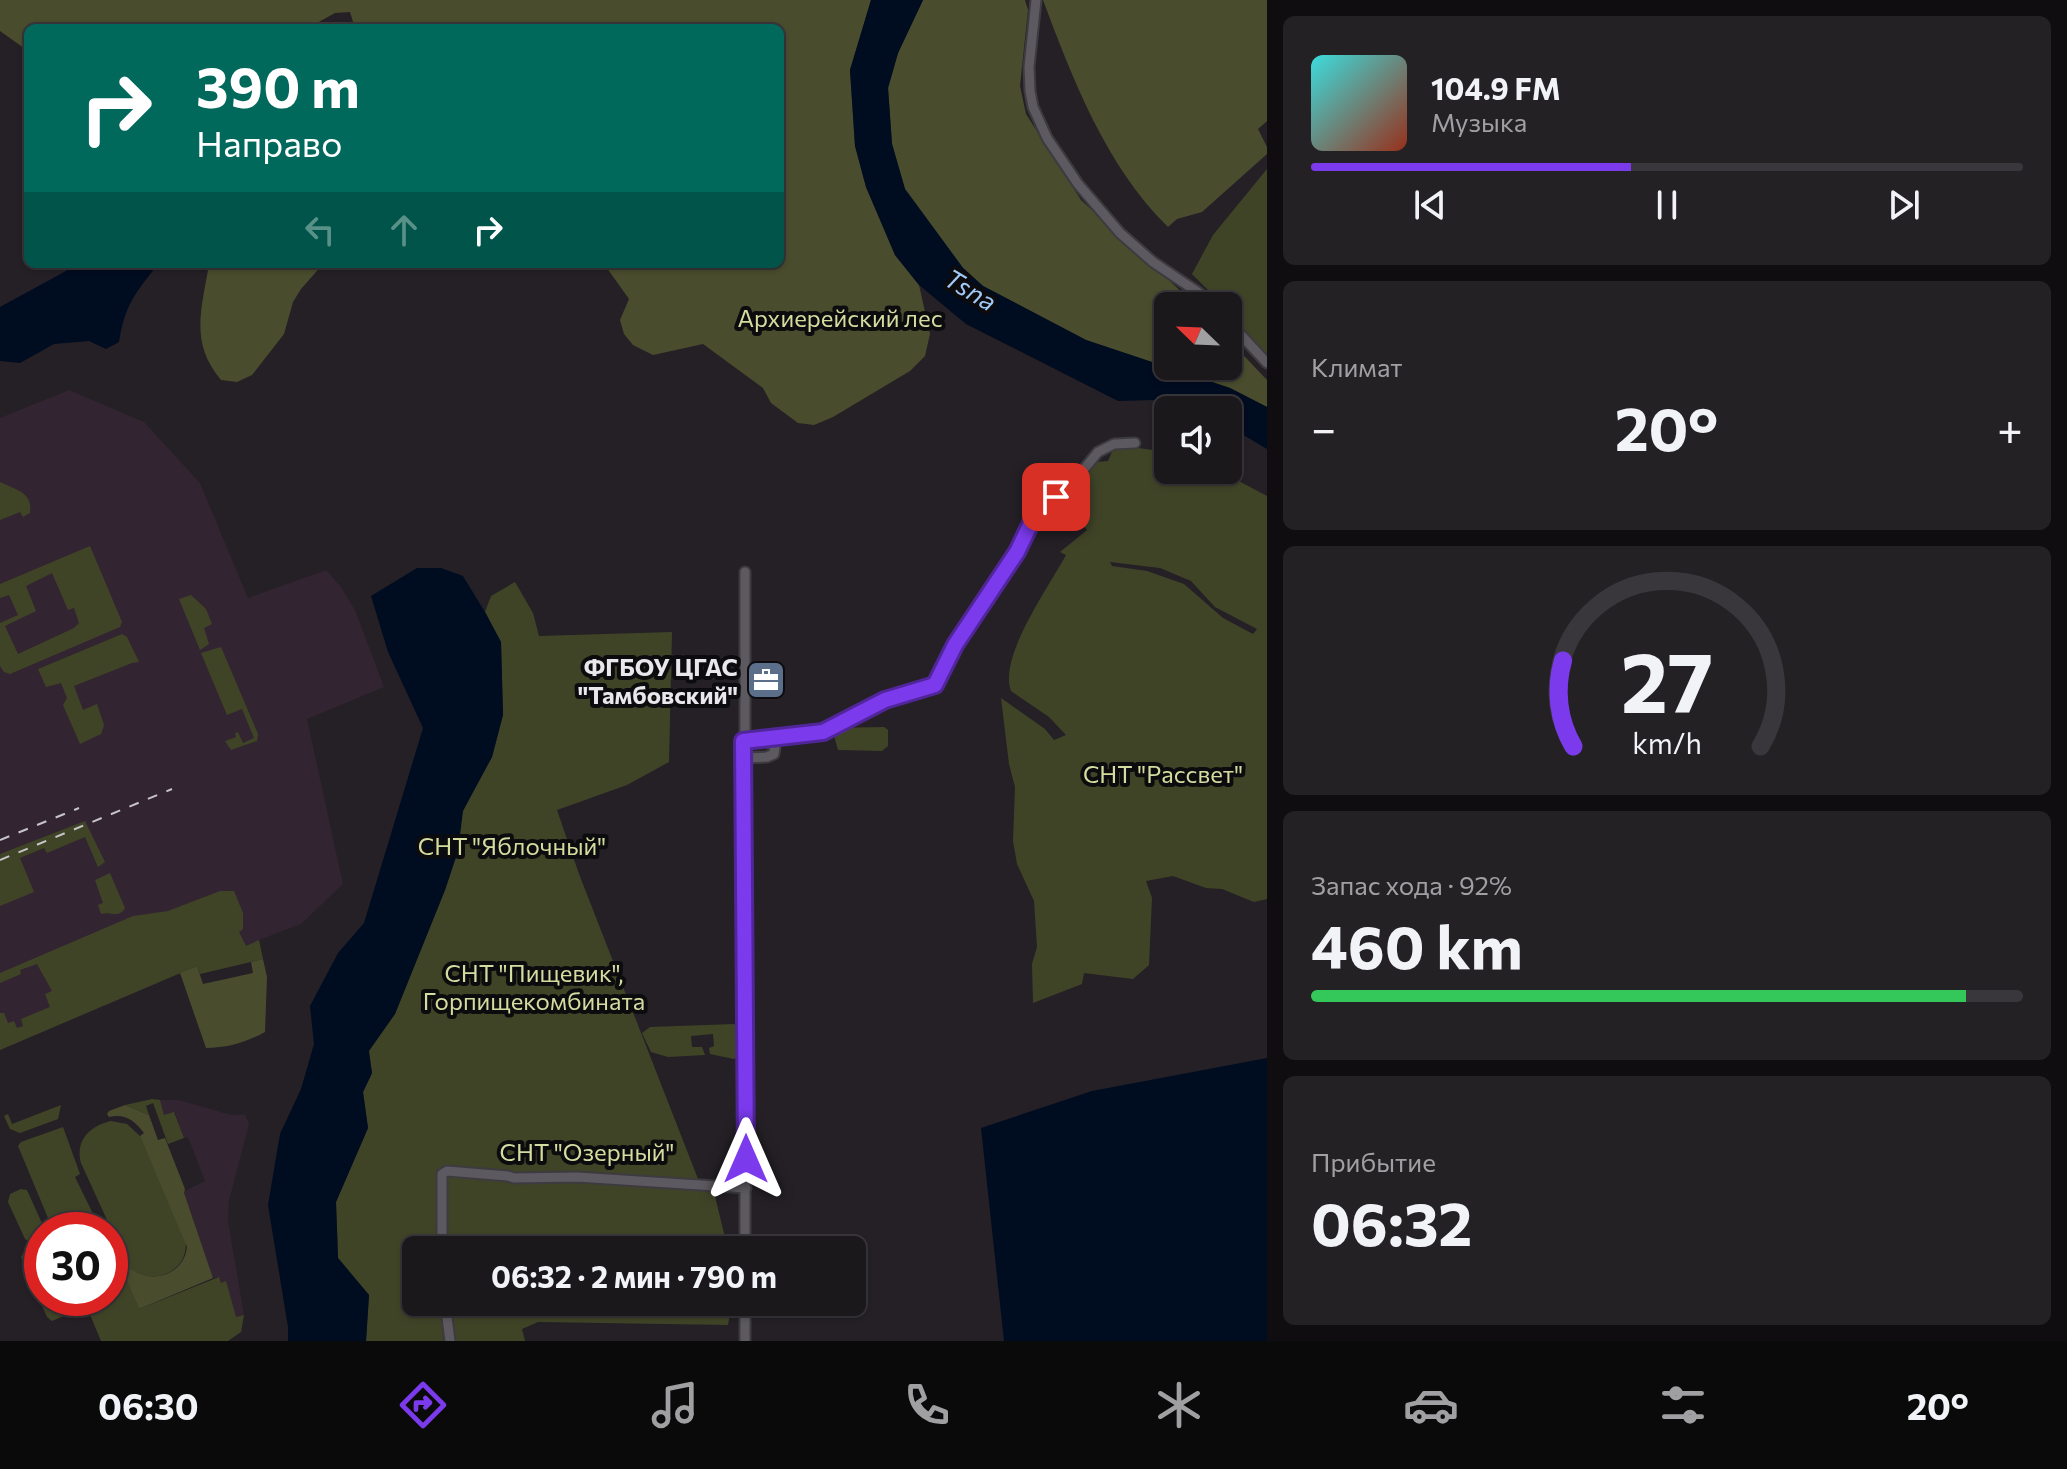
<!DOCTYPE html>
<html lang="ru">
<meta charset="utf-8">
<style>
body{margin:0;font-family:Commissioner,sans-serif;background:#242125;color:#f1f3f6;height:100vh;display:flex;flex-direction:column;font-size:30px;white-space:nowrap}
*{box-sizing:border-box;margin:0}
p{font-size:26px;color:#a0a0a3}
.icon{flex:none;width:44px;height:44px;fill:none;stroke:currentColor;stroke-width:2;stroke-linecap:round;stroke-linejoin:round}
.map{position:relative;flex:1;overflow:hidden}
.sheet{display:flex;flex-direction:column;gap:16px;padding:16px;background:#0f0d0f;width:800px}
.sheet>*{flex:none}
.hud{position:absolute;left:24px;top:24px;width:760px;height:244px;border-radius:12px;box-shadow:0 2px 6px #0004,0 0 0 2px #39373b;background:#00695c;color:#fff;overflow:hidden}
.needle{width:52px;rotate:293deg}
.tools{position:absolute;left:1154px;top:292px;display:grid;gap:16px}
.tools a{display:grid;place-items:center;width:88px;height:88px;border-radius:12px;background:#1b181c;box-shadow:0 2px 6px #0004,0 0 0 2px #39373b;font-size:40px}
.speed{position:absolute;left:24px;top:1212px;display:flex;gap:16px;font-size:40px;font-weight:700;text-align:center}
.speed>*{display:grid;place-content:center;width:104px;height:104px;border-radius:50%;background:#1b181c;box-shadow:0 2px 6px #0004,0 0 0 2px #39373b;line-height:1}
.speed .limit{border:12px solid #d22;background:#fff;color:#111}
.pin{position:absolute;display:grid;place-items:center;width:68px;height:68px;color:#fff;margin:-34px;border-radius:16px;box-shadow:0 4px 12px #0006}
.me{position:absolute;width:88px;margin:-44px;rotate:0deg;stroke-linejoin:round;filter:drop-shadow(0 0 6px #0008)}
.turn{display:flex;align-items:center;gap:28px;height:168px;padding:0 40px;font-size:36px}
.turn .icon{width:104px;height:104px;stroke-width:2.5}
.turn b{display:block;font-size:56px;line-height:68px}
.lanes{display:flex;align-items:center;height:76px;padding:0 40px;background:#0003;justify-content:center;gap:40px;direction:ltr}
.lanes .off{opacity:.35}
.big{font-size:60px;font-weight:700;line-height:1.1}
.sheet .tile{flex:1;display:flex;flex-direction:column;justify-content:center;gap:12px;min-width:0;padding:0 28px;border-radius:12px;background:#242125}
.sheet .dial{align-items:center;gap:0}
.dial svg{height:208px;overflow:visible;fill:none;stroke:#39373b;stroke-width:7;stroke-linecap:round;text-anchor:middle}
.dial text{fill:#f1f3f6;stroke:none}
.song{display:flex;align-items:center;gap:24px}
.cover{width:96px;height:96px;border-radius:12px;background:linear-gradient(135deg,hsl(180 70% 55%),hsl(10 70% 35%))}
.played{height:8px;border-radius:4px;background:linear-gradient(90deg,#7c3aed 45%,#39373b 45%)}
.keys{display:flex;justify-content:space-around;direction:ltr}
.heat{display:flex;justify-content:space-between;align-items:center;font-size:44px;direction:ltr}
.charge{height:12px;border-radius:6px;background:linear-gradient(90deg,#34c759 92%,#39373b 0)}
.trip{position:absolute;left:402px;top:1236px;width:464px;height:80px;border-radius:12px;background:#1b181c;box-shadow:0 2px 6px #0004,0 0 0 2px #39373b;font-weight:700;line-height:80px;text-align:center}
.tab-bar{display:flex;height:128px;justify-content:space-around;align-items:center;background:#0b0a0b;color:#a0a0a3}
.tab-bar .icon{width:56px;height:56px}
.tab-bar .active{color:#7c3aed}
.tab-bar b{font-size:36px;color:#f1f3f6}
main{display:flex;flex:1;min-height:0}
.map>svg:first-child{display:block}
.industrial{fill:#322430}
.green{fill:#404427;fill-rule:evenodd}
.forest{fill:#494d2d}
.water{fill:#000c20}
.lines{fill:none;stroke-linecap:round;stroke-linejoin:round}
.minor-casing{stroke:#3d3b3f;stroke-width:13}
.minor{stroke:#5d5960;stroke-width:9}
.rail{stroke:#c6c4c8;stroke-width:2;stroke-dasharray:10 10;stroke-linecap:butt}
.route-casing{stroke:#51269a;stroke-width:20}
.route{stroke:#7c3aed;stroke-width:14}
.labels{text-anchor:middle;dominant-baseline:central;stroke-width:8;stroke-linejoin:round;paint-order:stroke}
.park-label{font-size:24px;fill:#d5dca0;stroke:#0c0b0d}
.poi-label{font-size:24px;font-weight:bold;fill:#e9e7eb;stroke:#0c0b0d;text-anchor:end}
.water-label{font-size:26px;font-style:italic;fill:#a0c9f8;stroke:#0c0b0d}
</style>
<main>
<div class="map">
<svg width="1267" height="1341" viewBox="0 0 1267 1341">
<rect width="100%" height="100%" fill="#242026"/>
<g class="industrial">
<polygon points="69,390 144,422 200,483 248,598 326,570 341,587 355,610 384,687 307,719 343,884 301,924 259,940 263,959 200,974 197,966 0,1050 0,418"/>
<polygon points="160,1100 179,1100 231,1115 245,1115 249,1124 229,1201 228,1221 244,1315 236,1317 218,1277 213,1278 183,1192 205,1181 188,1137 184,1138 175,1113 164,1115"/>
</g>
<g class="green">
<polygon points="1267,169 1267,354 1239,325 1228,306 1224,306 1192,274 1213,235"/>
<path d="M1115,445l53,7v18h50l49,26v403l-13,3 -32,-13 -16,-1 -33,-12 -27,5 6,17 -3,67 -16,14 -49,-6 -2,11 -49,19 -1,-39 5,-17 -3,-46 -17,-37 -4,-23 2,-54 -6,-23 -8,-66 44,31 9,11 12,-5 -17,-18 -38,-26c-13,-34 39,-106 55,-136l-6,-3 27,-22 -24,-32 34,-36 11,-1zM1110,562l50,6 31,13 24,26 42,22 -4,5 -30,-16 -39,-34 -37,-13 -35,-5z"/>
<path d="M0,482c16,8 33,10 30,31l-7,4 -3,-5 -20,8z"/>
<path d="M90,546l32,76 -2,5 -110,47 -6,-2 -4,-6v-43l18,-8 -9,-20 -9,3v-14zM52,573l16,37 6,-2 5,15 -5,5 -56,26 -13,-28 31,-15 -10,-25z"/>
<polygon points="515,582 533,613 539,636 672,632 669,762 627,785 557,810 579,874 700,1184 714,1192 728,1250 416,1250 416,1302 732,1302 728,1325 538,1322 522,1329 525,1341 366,1341 369,1295 338,1258 336,1202 368,1128 363,1092 372,1073 368,1051 395,1014 445,890 458,851 462,811 492,757 503,715 501,642 485,612 491,596"/>
<polygon points="191,595 206,609 212,624 204,628 209,644 200,650 179,599"/>
<polygon points="122,634 127,637 139,662 132,663 74,686 83,710 97,704 104,725 101,734 80,744 63,705 67,698 61,683 46,687 38,669"/>
<polygon points="221,647 258,734 257,741 231,750 225,741 236,737 235,733 238,732 243,743 254,738 242,709 227,715 201,653"/>
<polygon points="884,727 888,730 888,746 882,751 838,750 832,728"/>
<polygon points="85,821 105,862 98,867 85,837 47,853 44,848 20,858 34,892 0,906 0,854"/>
<path d="M110,873l15,35c-6,11 -15,3 -24,6l-3,-9 5,-2 -8,-23z"/>
<polygon points="220,891 234,891 243,913 243,929 239,932 246,946 259,940 263,959 200,974 197,966 0,1050 0,1013 4,1013 8,1023 14,1021 17,1028 23,1026 21,1019 50,1007 45,994 52,991 37,964 20,970 21,974 0,983 0,973 133,916 168,911"/>
<polygon points="734,1024 738,1027 739,1055 734,1059 710,1054 709,1048 714,1046 713,1034 691,1036 692,1047 702,1047 705,1055 668,1057 651,1052 642,1033 650,1027"/>
<polygon points="152,1099 160,1100 164,1115 174,1112 184,1138 168,1144 153,1103 146,1106 149,1115 125,1105"/>
<polygon points="61,1105 58,1119 20,1133 10,1129 4,1116 8,1114 12,1124"/>
<path d="M111,1121l16,3 13,12 45,102c7,33 -34,51 -57,28l-47,-103c-6,-22 8,-37 30,-42z"/>
<polygon points="63,1127 80,1174 75,1177 97,1222 80,1230 53,1230 18,1146 21,1142"/>
<polygon points="21,1189 27,1190 45,1230 42,1230 42,1237 30,1242 25,1239 8,1202 10,1194"/>
<polygon points="42,1244 42,1298 75,1298 78,1306 76,1311 52,1321 47,1317 21,1257 25,1250"/>
<polygon points="112,1244 139,1309 219,1277 221,1283 226,1281 236,1317 244,1315 241,1332 228,1341 101,1341 83,1298 110,1298"/>
</g>
<g class="forest">
<polygon points="0,0 871,0 850,70 855,146 866,187 895,255 919,285 930,334 925,356 910,371 833,417 814,425 798,423 771,403 763,388 703,344 653,355 633,345 624,334 620,320 629,299 604,264 780,264 780,28 355,28 350,12 335,13 308,28 28,28 28,51 0,31"/>
<polygon points="923,0 1025,0 1028,10 1020,86 1026,114 1081,200 1197,306 1168,306 1168,366 1228,366 1228,339 1267,380 1267,407 1230,388 1086,340 983,286 963,268 905,189 892,144 888,88 898,53"/>
<path d="M1043,0h224v121l-9,8 9,18v7l-65,58 -25,7 -9,8c-61,-59 -96,-149 -125,-227z"/>
<path d="M209,264h114l-22,25 -8,13 -9,32 -32,41 -15,7 -16,-2c-32,-38 -19,-72 -12,-116z"/>
<path d="M263,959l4,18 -2,55c-18,10 -37,16 -59,16l-26,-75 17,-7 6,18 50,-11 -2,-11z"/>
<path d="M125,1105l24,10 9,25 7,-2 20,51 -1,4 29,85 -74,31 -17,-40 6,-3c20,20 56,10 59,-19l-47,-111 4,-3c-9,-12 -19,-20 -35,-16l-2,-3 2,-3z"/>
</g>
<g class="water">
<polygon points="871,0 923,0 898,53 888,88 892,144 905,189 963,268 983,286 1086,340 1230,388 1267,407 1267,449 1228,426 1228,410 1180,410 1154,400 1118,401 966,324 919,285 895,255 866,187 855,146 850,70"/>
<path d="M72,264h86c-23,30 -33,40 -39,78l-13,7 -17,-8 -35,3 -34,19 -20,-2v-54l66,-36z"/>
<polygon points="417,568 441,568 463,576 485,612 501,642 503,715 492,757 463,811 458,851 445,890 395,1014 369,1051 372,1073 363,1092 368,1128 336,1202 338,1258 369,1295 366,1341 288,1341 288,1327 268,1205 280,1134 301,1089 314,1044 310,1006 338,953 364,923 423,728 388,652 371,596"/>
<polygon points="1267,1058 1267,1341 1004,1341 981,1128 1092,1091"/>
</g>
<g class="lines">
<defs>
<g id="minor">
<polyline points="1036,0 1029,67 1030,91 1033,107 1047,138 1078,184 1120,233 1153,262 1199,293 1214,306"/>
<polyline points="1228,321 1267,363"/>
<polyline points="745,572 745,1250"/>
<polyline points="762,739 823,732 885,700 935,685 955,645 1017,552 1040,513 1080,474 1098,452 1114,444 1135,443"/>
<path d="M743,741c13,-1 24,-4 32,7l-1,6 -7,3 -23,1"/>
<polyline points="442,1250 442,1174 447,1171 508,1176 514,1178 577,1177 746,1188"/>
<polyline points="445,1302 450,1341"/>
<polyline points="745,1341 745,1302"/>
</g>
</defs>
<use href="#minor" class="minor-casing"/>
<use href="#minor" class="minor"/>
<g class="rail">
<polyline points="0,840 79,808"/>
<polyline points="0,860 172,789"/>
</g>
</g>
<g class="lines">
<defs>
<polyline id="route" points="746,1159 743,741 823,732 885,700 935,685 955,645 1017,552 1032,521 1056,497"/>
</defs>
<use href="#route" class="route-casing"/>
<use href="#route" class="route"/>
</g>
<defs>
<symbol id="office-square" viewBox="-11 -11 22 22"><rect x="-9" y="-9" width="18" height="18" rx="4" fill="#5c6f8a" stroke="#0c0b0d"/><path d="M-6-3h4V-5.5h4V-3h4V5H-6ZM-1-4.5V-3h2v-1.5ZM-6 0V1H6V0Z" fill="#fff"/></symbol>
</defs>
<g fill-rule="evenodd">
<use href="#office-square" x="744" y="658" width="44" height="44"/>
</g>
<g class="labels">
<g class="park-label">
<text x="840" y="317">Архиерейский лес</text>
<text x="1163" y="773">СНТ "Рассвет"</text>
<text x="512" y="845">СНТ "Яблочный"</text>
<text x="534" y="972">СНТ "Пищевик",<tspan x="534" dy="28">Горпищекомбината</tspan></text>
<text x="587" y="1151">СНТ "Озерный"</text>
</g>
<g class="poi-label">
<text x="738" y="666">ФГБОУ ЦГАС<tspan x="738" dy="28">"Тамбовский"</tspan></text>
</g>
<g class="water-label">
<text transform="translate(971 289) rotate(31)">Tsna</text>
</g>
</g>
</svg>
<div class="tools">
<a><svg class="needle" viewBox="-14 -14 28 28"><path d="M0-13l5 13h-10z" fill="#e53935"/><path d="M0 13l5-13h-10z" fill="#a0a0a3"/></svg></a>
<a><svg class="icon" aria-label="sound" viewBox="0 0 24 24"><path d="M4 9h4l5-4v14l-5-4H4zM17 9q2 3 0 6"/></svg></a>
</div>
<div class="speed"><div class="limit">30</div></div>
<div class="pin" style="left:1056px;top:497px;background:#d93025"><svg class="icon" aria-label="arrive" viewBox="0 0 24 24"><path d="M6 21V4h12l-3 4 3 4H6"/></svg></div>
<svg class="me" style="left:746px;top:1159px" viewBox="-20 -20 40 40"><path d="M0-17L14 15 0 8-14 15z" fill="#7c3aed" stroke="#fff" stroke-width="4"/></svg>
<div class="trip">06:32 · 2 мин · 790 m</div>
<div class="hud">
<div class="turn"><svg class="icon" aria-label="right" viewBox="0 0 24 24"><path d="M7 20v-9h11M14 6l5 5-5 5"/></svg><div><b>390 m</b>Направо</div></div>
<div class="lanes"><svg class="icon off" aria-label="left" viewBox="0 0 24 24"><path d="M17 20v-9H6M10 6l-5 5 5 5"/></svg><svg class="icon off" aria-label="ahead" viewBox="0 0 24 24"><path d="M12 20V5M6 11l6-6 6 6"/></svg><svg class="icon" aria-label="right" viewBox="0 0 24 24"><path d="M7 20v-9h11M14 6l5 5-5 5"/></svg></div>
</div>
</div>
<section class="sheet">
<div class="tile">
<div class="song"><i class="cover"></i><div><b>104.9 FM</b><p>Музыка</p></div></div>
<div class="played"></div>
<div class="keys"><svg class="icon" aria-label="previous" viewBox="0 0 24 24"><path d="M18 5L8 12l10 7zM5 5v14"/></svg><svg class="icon" aria-label="pause" viewBox="0 0 24 24"><path d="M8 5v14M16 5v14"/></svg><svg class="icon" aria-label="next" viewBox="0 0 24 24"><path d="M6 5l10 7-10 7zM19 5v14"/></svg></div>
</div>
<div class="tile"><p>Климат</p>
<div class="heat"><a>−</a><b class="big">20°</b><a>+</a></div>
</div>
<div class="tile dial"><svg viewBox="0 0 100 80">
<path d="M14 69A42 42 0 1 1 86 69"/>
<path d="M14 69A42 42 0 0 1 10 36" stroke="#7c3aed"/>
<text x="50" y="56" font-size="32" font-weight="700">27</text>
<text x="50" y="72" font-size="11">km/h</text>
</svg></div>
<div class="tile"><p>Запас хода · 92%</p><b class="big">460 km</b><div class="charge"></div></div>
<div class="tile"><p>Прибытие</p><b class="big">06:32</b></div>
</section>
</main>
<nav class="tab-bar">
<b>06:30</b>
<svg class="icon active" aria-label="directions" viewBox="0 0 24 24"><path d="M12 3l9 9-9 9-9-9zM9 14v-3h6M13 9l2 2-2 2"/></svg>
<svg class="icon" aria-label="music" viewBox="0 0 24 24"><path d="M9 18V5l10-2v13"/><circle cx="6" cy="18" r="3"/><circle cx="16" cy="16" r="3"/></svg>
<svg class="icon" aria-label="phone" viewBox="0 0 24 24"><path d="M5 4h4l2 5-3 2q2 4 5 5l2-3 5 2v4C11 20 4 13 5 4z"/></svg>
<svg class="icon" aria-label="climate" viewBox="0 0 24 24"><path d="M12 3v18M4 7l16 10M4 17L20 7"/></svg>
<svg class="icon" aria-label="car" viewBox="0 0 24 24"><path d="M5 17H2v-5l4-1 3-4h7l3 4 3 1v5h-3M9 17h6M6 11h13"/><circle cx="7" cy="17" r="2"/><circle cx="17" cy="17" r="2"/></svg>
<svg class="icon" aria-label="filters" viewBox="0 0 24 24"><path d="M4 7h16M4 17h16"/><circle cx="9" cy="7" r="2"/><circle cx="15" cy="17" r="2"/></svg>
<b>20°</b>
</nav>
